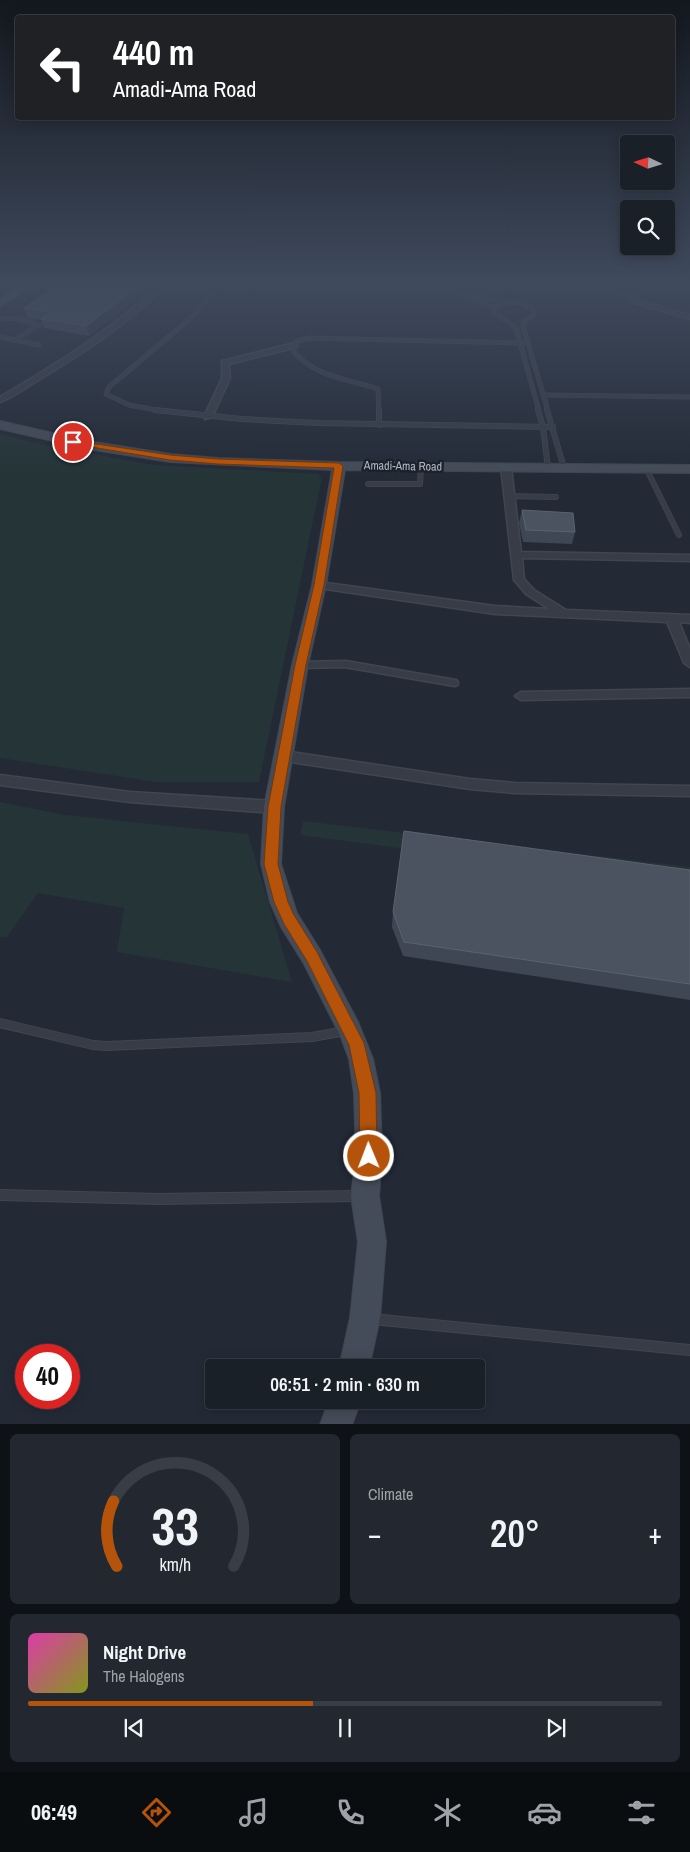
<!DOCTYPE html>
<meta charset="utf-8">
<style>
body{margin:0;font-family:"Archivo Narrow",sans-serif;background:#232830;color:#f1f3f6;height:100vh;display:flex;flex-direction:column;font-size:19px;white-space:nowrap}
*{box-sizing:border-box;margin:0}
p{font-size:16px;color:#9fa3a8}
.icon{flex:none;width:28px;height:28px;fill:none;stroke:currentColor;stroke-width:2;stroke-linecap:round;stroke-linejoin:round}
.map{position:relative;height:1424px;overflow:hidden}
.side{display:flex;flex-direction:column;gap:10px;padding:10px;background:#0e1216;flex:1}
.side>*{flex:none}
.guide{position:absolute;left:15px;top:15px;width:660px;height:105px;border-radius:5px;box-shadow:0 2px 12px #0003,0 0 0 1px #383e45;background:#202124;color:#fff;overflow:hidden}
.needle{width:32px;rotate:274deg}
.fabs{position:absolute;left:620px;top:135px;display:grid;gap:10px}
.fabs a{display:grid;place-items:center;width:55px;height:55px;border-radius:5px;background:#1a2028;box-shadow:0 2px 12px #0003,0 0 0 1px #383e45;font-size:25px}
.speed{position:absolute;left:15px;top:1344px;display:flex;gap:10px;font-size:25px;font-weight:700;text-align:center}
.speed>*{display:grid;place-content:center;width:65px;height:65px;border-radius:50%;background:#1a2028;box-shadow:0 2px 12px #0003,0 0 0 1px #383e45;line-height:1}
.speed .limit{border:8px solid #d22;background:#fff;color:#111}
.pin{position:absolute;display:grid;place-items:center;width:42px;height:42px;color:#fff;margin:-21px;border:2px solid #fff;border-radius:50%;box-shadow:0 1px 5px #0007}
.me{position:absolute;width:55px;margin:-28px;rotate:359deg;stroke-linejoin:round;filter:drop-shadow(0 0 4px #0008)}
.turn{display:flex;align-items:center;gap:18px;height:105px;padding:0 15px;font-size:22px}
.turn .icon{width:65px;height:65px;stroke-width:2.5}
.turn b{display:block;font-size:35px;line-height:42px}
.big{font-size:38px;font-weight:600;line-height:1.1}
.side .card{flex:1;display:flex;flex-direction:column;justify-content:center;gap:8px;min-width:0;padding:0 18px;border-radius:8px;background:#232830}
.side .dial{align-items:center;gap:0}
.dial svg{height:130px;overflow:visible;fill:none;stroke:#383e45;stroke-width:7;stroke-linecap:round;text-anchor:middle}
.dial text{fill:#f1f3f6;stroke:none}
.song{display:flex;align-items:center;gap:15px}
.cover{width:60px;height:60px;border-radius:8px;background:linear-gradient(135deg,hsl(320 70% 55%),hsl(70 70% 35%))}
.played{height:5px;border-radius:2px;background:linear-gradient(90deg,#b45309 45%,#383e45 45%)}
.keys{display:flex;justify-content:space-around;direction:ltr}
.heat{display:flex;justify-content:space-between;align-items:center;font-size:28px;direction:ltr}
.side .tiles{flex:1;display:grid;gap:10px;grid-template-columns:1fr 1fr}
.card:last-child{grid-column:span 2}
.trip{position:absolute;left:205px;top:1359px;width:280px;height:50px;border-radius:5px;background:#1a2028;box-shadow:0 2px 12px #0003,0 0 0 1px #383e45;font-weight:600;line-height:50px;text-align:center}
.dock{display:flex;height:80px;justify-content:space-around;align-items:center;background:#0a0d10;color:#9fa3a8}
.dock .icon{width:35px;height:35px}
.dock .on{color:#b45309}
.dock b{font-size:22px;color:#f1f3f6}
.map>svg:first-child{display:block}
.green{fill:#253437}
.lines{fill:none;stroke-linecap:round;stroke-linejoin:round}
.lane-far4-casing{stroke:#404650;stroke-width:5}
.lane-far3-casing{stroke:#404650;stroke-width:6}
.lane-far2-casing{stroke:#404650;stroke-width:9}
.lane-far1-casing{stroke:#404650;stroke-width:10}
.lane-casing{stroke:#404650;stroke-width:12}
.street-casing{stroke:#404650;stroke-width:3}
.secondary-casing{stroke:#404650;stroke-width:2}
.primary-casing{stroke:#404650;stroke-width:2}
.lane-far4{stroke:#373c47;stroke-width:4}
.lane-far3{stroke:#373c47;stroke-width:4.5}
.lane-far2{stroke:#373c47;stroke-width:6}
.lane-far1{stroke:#373c47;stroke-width:8}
.lane{stroke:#373c47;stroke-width:10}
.street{fill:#373c47;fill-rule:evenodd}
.secondary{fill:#454c59;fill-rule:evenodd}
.primary{fill:#555b67;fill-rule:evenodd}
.wall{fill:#3f4654}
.shaded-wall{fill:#2e3643}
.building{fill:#4b5360;stroke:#5b6270}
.route{fill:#b45309;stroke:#753606}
.labels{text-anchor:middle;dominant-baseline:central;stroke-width:5;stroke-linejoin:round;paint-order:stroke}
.far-street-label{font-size:12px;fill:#b1b7c3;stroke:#1c222b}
</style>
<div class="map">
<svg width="690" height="1425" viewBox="0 0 690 1425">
<rect width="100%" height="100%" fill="#232a36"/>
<g class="green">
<polygon points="0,434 40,444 153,465 318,474 322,477 259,782 156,782 0,758"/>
<polygon points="0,802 65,815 248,834 292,982 117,952 124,908 38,893 7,937 0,937"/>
<polygon points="303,821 690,867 690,886 300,835"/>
</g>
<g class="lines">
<defs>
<g id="lane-far4">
<polyline points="427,281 494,308"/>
<polyline points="651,281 660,284"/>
<polyline points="476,296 505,302"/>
<polyline points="0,319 15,318 39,325 15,340"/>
<polyline points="0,337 39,345"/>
<polyline points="543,395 690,397"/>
<polyline points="162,411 129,405 106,394 109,387 191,318 222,281"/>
<path d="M379,411l-1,-22c-30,-10 -63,-12 -85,-38l4,-10 12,-3 216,5"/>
<path d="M539,411l-23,-83 -23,-17 1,-3c13,-8 27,-7 39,2l1,5 -10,6 -1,5 25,85"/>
</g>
<g id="lane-far3">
<polyline points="155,410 242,419 316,423 553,427"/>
<polyline points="379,410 379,425"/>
<polyline points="538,410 543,427 548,468"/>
<polyline points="547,410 564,468"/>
<polyline points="646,468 679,535"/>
<polyline points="368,484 420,484 421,467"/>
<polyline points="508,496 556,497"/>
</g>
<polyline id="lane-far2" points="300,665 345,664 455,683"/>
<polyline id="lane-far1" points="0,1023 93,1045 107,1046 312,1037 346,1031"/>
<g id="lane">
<polyline points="0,1195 159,1199 359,1196"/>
<polyline points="372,1319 690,1350"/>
</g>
<g id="street">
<path d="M163,281h6c-36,41 -86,72 -132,100 -12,7 -24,17 -37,21v-5c58,-34 114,-69 163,-116z"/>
<polygon points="589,281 597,281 629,293 665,281 673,281 671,283 690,289 690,293 664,285 632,296 636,300 690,315 690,319 632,302 621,293"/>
<polygon points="294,343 297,343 297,347 229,364 230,378 212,417 205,419 204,417 222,378 222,361"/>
<polygon points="506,464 511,467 521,552 690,555 690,561 522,558 524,579 534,590 566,610 690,615 690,623 679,622 690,649 690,667 684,663 667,622 495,614 319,588 314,585 319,582 495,606 549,609 526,594 514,580 501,467"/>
<polygon points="690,689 690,697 521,700 515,696 521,692"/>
<polygon points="284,751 470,779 515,783 690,786 690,796 515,793 470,789 284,761 279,760 277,756 279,752"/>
<polygon points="0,775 130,792 274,801 279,803 281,807 279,811 274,813 130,802 0,785"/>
</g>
<g id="secondary">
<polygon points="0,421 88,441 170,454 218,458 339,462 690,465 690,473 345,470 326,585 308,665 284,807 281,864 297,913 320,950 358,1022 373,1059 380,1093 382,1156 379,1196 386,1242 380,1318 369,1368 339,1368 350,1318 358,1242 351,1196 356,1156 354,1093 349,1059 340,1035 304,964 281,927 270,902 261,864 264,807 292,665 312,585 332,470 170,462 88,449 0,429"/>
<polygon points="329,1400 361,1400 352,1425 320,1425"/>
</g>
<polygon id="primary" points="28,281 40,281 0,306 0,298"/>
</defs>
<use href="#lane-far4" class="lane-far4-casing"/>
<use href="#lane-far3" class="lane-far3-casing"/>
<use href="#lane-far2" class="lane-far2-casing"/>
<use href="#lane-far1" class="lane-far1-casing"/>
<use href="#lane" class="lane-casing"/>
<use href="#street" class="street-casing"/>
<use href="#secondary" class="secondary-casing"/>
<use href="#primary" class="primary-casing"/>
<use href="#lane-far4" class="lane-far4"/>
<use href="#lane-far3" class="lane-far3"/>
<use href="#lane-far2" class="lane-far2"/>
<use href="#lane-far1" class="lane-far1"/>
<use href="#lane" class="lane"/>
<use href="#street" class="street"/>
<use href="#secondary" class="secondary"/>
<use href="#primary" class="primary"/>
</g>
<g class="wall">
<polygon points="62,281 149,281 150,288 89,336 44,328 41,320 27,318 24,308"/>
<polygon points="522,510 575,532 572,544 523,542 519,523"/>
<polygon points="690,870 690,1000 403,956 392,927 393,912"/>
</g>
<polygon class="shaded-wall" points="146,281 149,281 150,288 89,336 86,326"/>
<g class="building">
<polygon points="62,281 146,281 86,326 41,319 51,312 24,308"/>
<polygon points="522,510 573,513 575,532 526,530"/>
<polygon points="404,831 690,870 690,984 404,942 393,912"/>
</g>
<linearGradient id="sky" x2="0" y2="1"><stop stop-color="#13171e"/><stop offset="0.59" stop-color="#3f4a5d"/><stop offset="1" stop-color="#3f4a5d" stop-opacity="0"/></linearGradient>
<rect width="690" height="480" fill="url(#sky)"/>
<polygon class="route" points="70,440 170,455 218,459 339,463 343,466 324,585 306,665 281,807 278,864 288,902 294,915 317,952 364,1043 376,1093 377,1156 375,1162 369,1164 363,1162 360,1156 359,1093 349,1045 307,961 284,924 274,902 264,864 268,807 295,665 314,585 334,468 218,464 170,460 73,444 70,444"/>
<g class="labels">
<g class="far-street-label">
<text transform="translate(403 466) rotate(1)">Amadi-Ama Road</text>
</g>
</g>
</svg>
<div class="fabs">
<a><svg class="needle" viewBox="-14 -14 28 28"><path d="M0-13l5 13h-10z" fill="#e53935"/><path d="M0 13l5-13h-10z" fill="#9fa3a8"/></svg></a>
<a><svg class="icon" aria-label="search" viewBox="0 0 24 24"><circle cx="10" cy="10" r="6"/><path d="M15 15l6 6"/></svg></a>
</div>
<div class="speed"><div class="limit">40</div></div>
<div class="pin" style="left:73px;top:442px;background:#d93025"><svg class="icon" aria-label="arrive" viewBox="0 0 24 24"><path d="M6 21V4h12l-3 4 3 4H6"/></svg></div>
<svg class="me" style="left:369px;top:1156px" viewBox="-20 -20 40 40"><circle r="17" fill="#b45309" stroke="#fff" stroke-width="3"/><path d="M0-11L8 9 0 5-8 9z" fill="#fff"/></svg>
<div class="trip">06:51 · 2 min · 630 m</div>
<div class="guide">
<div class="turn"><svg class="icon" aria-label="left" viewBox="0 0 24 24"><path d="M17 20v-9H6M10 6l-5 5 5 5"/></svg><div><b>440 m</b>Amadi-Ama Road</div></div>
</div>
</div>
<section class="side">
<div class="tiles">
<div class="card dial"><svg viewBox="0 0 100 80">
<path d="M14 69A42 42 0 1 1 86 69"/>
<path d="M14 69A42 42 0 0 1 12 29" stroke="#b45309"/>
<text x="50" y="56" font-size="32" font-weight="700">33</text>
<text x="50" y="72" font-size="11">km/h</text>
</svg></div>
<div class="card"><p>Climate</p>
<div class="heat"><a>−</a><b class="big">20°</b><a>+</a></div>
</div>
<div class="card">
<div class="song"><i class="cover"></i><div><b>Night Drive</b><p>The Halogens</p></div></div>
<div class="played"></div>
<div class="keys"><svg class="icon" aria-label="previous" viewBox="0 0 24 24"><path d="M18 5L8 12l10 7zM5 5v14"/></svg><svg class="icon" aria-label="pause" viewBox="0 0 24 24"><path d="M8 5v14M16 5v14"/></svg><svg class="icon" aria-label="next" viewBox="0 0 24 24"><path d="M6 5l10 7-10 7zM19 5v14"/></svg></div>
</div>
</div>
</section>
<nav class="dock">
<b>06:49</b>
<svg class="icon on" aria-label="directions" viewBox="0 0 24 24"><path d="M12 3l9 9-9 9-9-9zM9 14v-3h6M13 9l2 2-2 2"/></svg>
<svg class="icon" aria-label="music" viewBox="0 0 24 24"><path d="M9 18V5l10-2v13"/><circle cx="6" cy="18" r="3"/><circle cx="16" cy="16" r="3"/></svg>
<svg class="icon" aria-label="phone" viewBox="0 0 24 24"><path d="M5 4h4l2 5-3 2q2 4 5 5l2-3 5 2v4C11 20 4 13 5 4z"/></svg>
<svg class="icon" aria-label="climate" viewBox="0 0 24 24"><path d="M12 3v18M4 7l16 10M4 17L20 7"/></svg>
<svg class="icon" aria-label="car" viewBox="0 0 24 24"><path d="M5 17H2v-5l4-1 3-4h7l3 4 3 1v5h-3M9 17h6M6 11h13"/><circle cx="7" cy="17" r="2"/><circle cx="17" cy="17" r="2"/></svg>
<svg class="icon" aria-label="filters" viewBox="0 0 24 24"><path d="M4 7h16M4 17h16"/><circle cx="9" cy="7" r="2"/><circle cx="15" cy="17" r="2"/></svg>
</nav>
